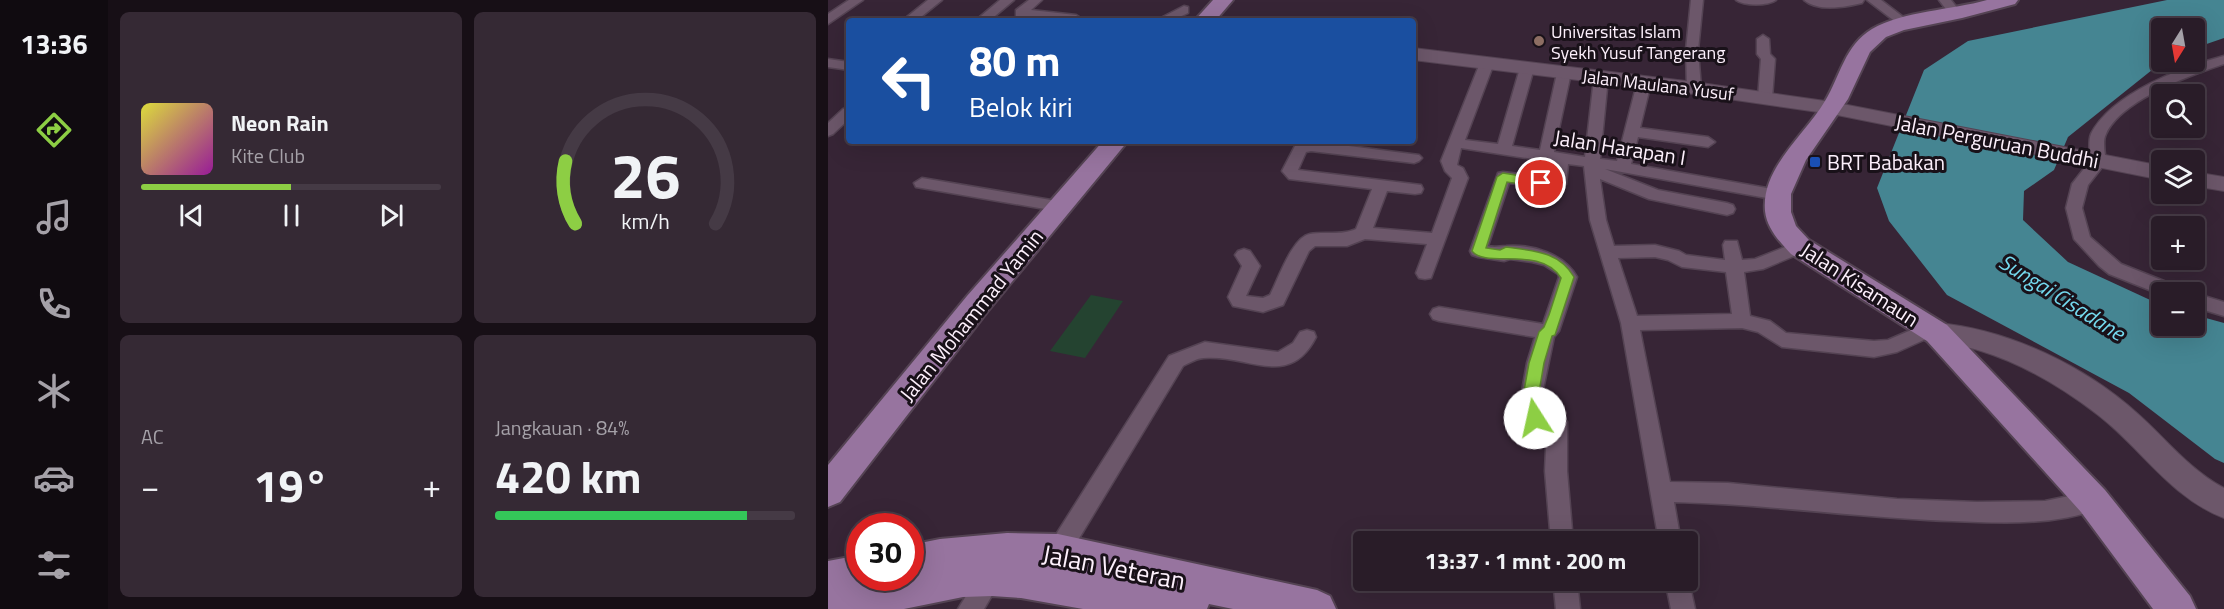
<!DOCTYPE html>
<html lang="id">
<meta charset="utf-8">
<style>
body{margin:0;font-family:"Titillium Web",sans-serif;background:#352934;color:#f1f3f6;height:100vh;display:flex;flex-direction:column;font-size:22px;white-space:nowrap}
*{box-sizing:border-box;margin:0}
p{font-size:20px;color:#a5a1a8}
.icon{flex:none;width:33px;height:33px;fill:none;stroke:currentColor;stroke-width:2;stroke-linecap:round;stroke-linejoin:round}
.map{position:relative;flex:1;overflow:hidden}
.details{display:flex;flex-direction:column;gap:12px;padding:12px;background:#170f16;width:720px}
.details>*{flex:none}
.hud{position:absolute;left:18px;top:18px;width:570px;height:126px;border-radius:6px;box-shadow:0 6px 24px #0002,0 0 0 2px #453a45;background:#1a4fa0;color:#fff;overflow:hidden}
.needle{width:39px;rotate:191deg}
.controls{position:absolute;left:1323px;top:18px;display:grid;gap:12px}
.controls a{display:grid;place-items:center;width:54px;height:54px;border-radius:6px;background:#291c28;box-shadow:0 6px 24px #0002,0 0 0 2px #453a45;font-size:30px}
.speed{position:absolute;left:18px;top:513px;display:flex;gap:12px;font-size:30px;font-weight:700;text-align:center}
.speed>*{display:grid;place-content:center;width:78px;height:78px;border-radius:50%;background:#291c28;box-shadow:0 6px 24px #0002,0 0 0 2px #453a45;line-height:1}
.speed .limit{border:9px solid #d22;background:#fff;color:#111}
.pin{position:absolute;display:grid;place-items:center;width:51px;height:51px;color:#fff;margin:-26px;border:3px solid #fff;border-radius:50%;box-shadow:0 2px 6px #0007}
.me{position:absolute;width:66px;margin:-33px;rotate:350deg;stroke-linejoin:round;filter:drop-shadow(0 0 4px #0008)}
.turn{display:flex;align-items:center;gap:21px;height:126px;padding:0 24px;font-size:27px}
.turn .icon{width:78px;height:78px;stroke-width:2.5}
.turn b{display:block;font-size:42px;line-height:51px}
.big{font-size:45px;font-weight:700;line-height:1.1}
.details .card{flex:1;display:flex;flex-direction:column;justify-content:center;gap:9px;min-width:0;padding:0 21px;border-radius:9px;background:#352934}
.details .dial{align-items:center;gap:0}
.dial svg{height:156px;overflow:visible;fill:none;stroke:#453a45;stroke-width:7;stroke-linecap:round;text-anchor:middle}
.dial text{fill:#f1f3f6;stroke:none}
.song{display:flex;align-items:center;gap:18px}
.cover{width:72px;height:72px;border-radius:9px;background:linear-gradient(135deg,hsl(60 70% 55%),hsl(300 70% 35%))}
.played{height:6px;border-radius:3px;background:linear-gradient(90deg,#8dce44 50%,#453a45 50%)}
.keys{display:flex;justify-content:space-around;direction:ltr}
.heat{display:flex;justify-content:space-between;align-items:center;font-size:33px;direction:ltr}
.charge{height:9px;border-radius:4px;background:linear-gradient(90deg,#34c759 84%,#453a45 0)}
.details .tiles{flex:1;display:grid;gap:12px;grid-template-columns:repeat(2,1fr)}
.trip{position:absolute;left:525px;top:531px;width:345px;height:60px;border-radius:6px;background:#291c28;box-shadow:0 6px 24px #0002,0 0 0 2px #453a45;font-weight:700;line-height:60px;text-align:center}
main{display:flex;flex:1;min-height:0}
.tabs{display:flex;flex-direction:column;width:108px;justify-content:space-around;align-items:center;background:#100b10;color:#a5a1a8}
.tabs .icon{width:42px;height:42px}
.tabs .current{color:#8dce44}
.tabs b{font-size:27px;color:#f1f3f6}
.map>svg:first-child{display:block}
.green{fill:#244330}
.water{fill:#458592}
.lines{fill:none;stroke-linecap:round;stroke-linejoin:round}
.street-casing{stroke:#544353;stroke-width:3}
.secondary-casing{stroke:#544353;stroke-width:2}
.primary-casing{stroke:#544353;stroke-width:4}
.street{fill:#6c576a;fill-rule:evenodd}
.secondary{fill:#6c576a;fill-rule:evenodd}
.primary{fill:#97749f;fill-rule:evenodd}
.route{fill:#8dce44;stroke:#5c862c;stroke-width:1.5}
.education-dot{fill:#8d6e63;stroke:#191119;stroke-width:2}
.transit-dot{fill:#1a4fb4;stroke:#191119;stroke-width:2}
.labels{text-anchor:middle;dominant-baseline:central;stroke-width:6;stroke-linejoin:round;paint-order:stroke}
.far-poi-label{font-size:18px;fill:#fdf0fc;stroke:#191119;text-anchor:start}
.far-street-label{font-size:18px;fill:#fdf0fc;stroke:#191119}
.street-label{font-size:21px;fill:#fdf0fc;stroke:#191119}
.poi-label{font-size:21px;fill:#fdf0fc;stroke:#191119;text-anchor:start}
.water-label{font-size:22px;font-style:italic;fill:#74d9ee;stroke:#191119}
.near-street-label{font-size:26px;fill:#fdf0fc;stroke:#191119}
</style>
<main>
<nav class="tabs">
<b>13:36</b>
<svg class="icon current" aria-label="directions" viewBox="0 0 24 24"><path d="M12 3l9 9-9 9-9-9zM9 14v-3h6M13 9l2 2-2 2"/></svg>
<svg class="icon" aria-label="music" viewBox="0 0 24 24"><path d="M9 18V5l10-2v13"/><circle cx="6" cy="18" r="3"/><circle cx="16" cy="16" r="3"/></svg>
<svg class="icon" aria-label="phone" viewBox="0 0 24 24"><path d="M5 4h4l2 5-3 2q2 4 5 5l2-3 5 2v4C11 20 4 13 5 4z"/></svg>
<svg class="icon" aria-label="climate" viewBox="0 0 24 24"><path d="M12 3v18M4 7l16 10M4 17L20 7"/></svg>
<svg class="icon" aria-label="car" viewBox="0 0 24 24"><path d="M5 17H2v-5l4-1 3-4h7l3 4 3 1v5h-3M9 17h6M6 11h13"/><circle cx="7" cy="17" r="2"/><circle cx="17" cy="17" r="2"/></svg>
<svg class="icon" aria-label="filters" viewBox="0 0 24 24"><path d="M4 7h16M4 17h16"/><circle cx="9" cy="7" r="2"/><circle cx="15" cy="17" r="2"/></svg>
</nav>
<section class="details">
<div class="tiles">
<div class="card">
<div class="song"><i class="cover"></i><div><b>Neon Rain</b><p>Kite Club</p></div></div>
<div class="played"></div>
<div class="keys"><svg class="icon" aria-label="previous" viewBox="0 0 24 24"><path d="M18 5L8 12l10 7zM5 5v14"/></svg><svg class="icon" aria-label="pause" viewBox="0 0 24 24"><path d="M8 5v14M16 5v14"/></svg><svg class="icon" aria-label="next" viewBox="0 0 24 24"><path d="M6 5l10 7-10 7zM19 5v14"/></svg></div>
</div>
<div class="card dial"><svg viewBox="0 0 100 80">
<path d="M14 69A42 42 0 1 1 86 69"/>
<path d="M14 69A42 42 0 0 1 9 37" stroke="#8dce44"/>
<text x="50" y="56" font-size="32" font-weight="700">26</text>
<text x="50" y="72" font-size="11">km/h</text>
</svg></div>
<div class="card"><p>AC</p>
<div class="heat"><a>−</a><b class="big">19°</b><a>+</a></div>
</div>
<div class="card"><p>Jangkauan · 84%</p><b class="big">420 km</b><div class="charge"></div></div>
</div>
</section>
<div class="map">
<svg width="1396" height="609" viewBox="0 0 1396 609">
<rect width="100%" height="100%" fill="#372536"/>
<polygon class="green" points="263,295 295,301 257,358 222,351"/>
<polygon class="water" points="1339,0 1396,0 1396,38 1367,48 1366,28 1334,28 1334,62 1240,137 1226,170 1196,191 1195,220 1240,262 1333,305 1334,326 1366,326 1367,315 1396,323 1396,463 1387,459 1301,393 1119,295 1061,221 1049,188 1096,70 1140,41"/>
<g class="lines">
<defs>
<g id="street">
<polygon points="21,0 35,0 0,24 0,14"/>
<polygon points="100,0 114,0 88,21 74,21"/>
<polygon points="172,0 186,0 161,21 147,21"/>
<polygon points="201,0 214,0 203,10 248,15 254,19 253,21 188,16 188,10"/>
<polygon points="863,0 875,0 870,50 873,88 866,92 859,88 858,50"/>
<path d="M908,0h40c-8,6 -32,6 -40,0z"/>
<path d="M976,0h60l-2,3c-16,4 -44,9 -58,-3z"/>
<polygon points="1039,0 1053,0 1083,23 1081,26 1073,26"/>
<polygon points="1111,0 1123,0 1134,14 1132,17 1124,17"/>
<polygon points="356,6 360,7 360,13 343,21 327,21"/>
<polygon points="935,35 941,39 942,54 947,59 944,98 937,102 930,98 933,59 929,54 929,39"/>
<path d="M1396,56v8c-33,11 -103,36 -118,70 -4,7 -1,20 0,28l-18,23 -6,23 8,29 31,27 58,23 3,5h-20v3l-53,-21 -10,-8 -25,-27 -8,-31 6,-24 18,-23c0,-8 -2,-20 1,-27 21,-41 91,-67 133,-78z"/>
<polygon points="0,59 21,62 21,70 0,67"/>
<path d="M659,59l7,4 -29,77 33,4 22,-76 7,-4 7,4 -22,78 28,4 17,-77 7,-4 7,4 -17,79 31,5 9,-79 7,-4 7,4 -8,81 17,2 20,-78 7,-4 7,4 -11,45 68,9 7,5 -7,5 -70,-10 -7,27 147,26 6,1 2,4 -2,4 -6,1 -173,-31 53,21 69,13 6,2 2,4 -2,4 -6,2 -78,-16 -49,-20 6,41 8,26 41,-1 24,6 7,4 39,5 -2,-15 2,-4h12l5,19 13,-1 45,-18 6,2 2,4 -2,4 -43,18 -19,3 6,44 20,5 16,12 88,8 14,-1 42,-18 7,2 2,5 -2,5 -40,18 -23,5 -92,-10 -24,-15 -16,-4 -102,2 30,152 58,1 169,16 80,3 68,-1 48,-10 8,3 3,7 -3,7c-47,18 -100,15 -149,13 -93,-3 -185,-17 -278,-19l7,40h-22l-38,-219 -31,-103 -6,-54 -16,-2 -2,20 -8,5 -49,-6 -21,63c7,2 11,0 18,0 27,-2 58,8 71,31l-18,54 -5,6 -15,72 22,5 6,8v49l6,71h-22l-6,-71 2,-43 -23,-5 -6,-10 9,-50 8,-26 -96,-16 -6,-2 -3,-5 3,-5 6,-2 104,17 16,-47 -1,-3 -14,-9 -12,-3 -22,-3 -6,2 -26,-4 -6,-2 -2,-4 28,-78 5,-1 48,6 2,-16 -92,-14 -4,17 6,3 5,10 -37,100 -6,1 -6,-1 -3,-5 11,-29 -62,-5 -18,7h-32l-6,5 -26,54 -20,7 -30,-6 -5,-9 14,-31 -7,-11 3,-4 6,-2 6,2 10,15 -14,30 17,2 7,-3c8,-15 22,-58 40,-61 16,-3 30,2 46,-5l16,-40 -83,-10 -7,-8 13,-25 15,-5 109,14 3,3 -3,3 -5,2 -103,-12 -5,1 -8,18 123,15 2,4 -2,4 -6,1 -28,-3 -14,37 59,5 20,-55 -7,-7 -4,-10 39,-98zM827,257l13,3 14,7 44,5 6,42 -95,2 -19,-58z"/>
<polygon points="21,108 21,119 5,134 0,136 0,123 15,109"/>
<polygon points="94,178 217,199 223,200 225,204 223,208 217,209 88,187 86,183"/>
<polygon points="1366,293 1396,302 1396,316 1366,307"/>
<path d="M479,330l7,2 2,5c-27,53 -68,17 -112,21 -7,0 -15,5 -21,8l-117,194 -8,3 -8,-3 -3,-8 3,-8 119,-188 36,-14 73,10 15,-9 7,-11z"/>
<polygon points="162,566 170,570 174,578 156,609 130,609 154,570"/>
<polygon points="860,577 867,609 843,609 837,580 860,580"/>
<polygon points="725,580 749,580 752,609 728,609"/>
</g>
<g id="secondary">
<polygon points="585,48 866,82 1004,102 1334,166 1334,180 1004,114 866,94 585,60"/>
<polygon points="1366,172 1396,177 1396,191 1366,186"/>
<path d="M1109,323c71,6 148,43 201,91 28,25 52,56 86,74v30c-53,-20 -83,-70 -126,-103 -35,-27 -75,-51 -117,-64 -17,-6 -36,-5 -53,-11l-4,-7 4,-7z"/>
</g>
<g id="primary">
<polygon points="385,0 405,0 387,21 366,21"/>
<path d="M1159,0h31l-3,4 -53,14 -58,12 -18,7 -16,15 -22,47 -42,61 -15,34v18l5,14 13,14 138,85 158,165 85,106 6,13h-43l-72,-97 -154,-171 -136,-87c-11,-12 -24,-25 -26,-43 -4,-43 40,-76 60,-110 15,-25 20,-56 47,-72 31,-18 80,-19 115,-29z"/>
<polygon points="275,141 300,141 159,312 12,502 0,507 0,465 139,296"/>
<polygon points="179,533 230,534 489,590 502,596 508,609 405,609 381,604 379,609 255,609 193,598 164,596 135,597 76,609 0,609 0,561 32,555 32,578 49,578 48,580 82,578 82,545 112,539"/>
</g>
</defs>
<use href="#street" class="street-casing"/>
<use href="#secondary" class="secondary-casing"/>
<use href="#primary" class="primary-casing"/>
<use href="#street" class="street"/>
<use href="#secondary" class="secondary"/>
<use href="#primary" class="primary"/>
</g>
<path class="route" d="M675,173l38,6 6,4 -6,4 -34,-5 -21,66 14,2 6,-3c27,4 53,4 68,30l-19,58 -3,1 -8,27 -8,47 7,8 -2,4 -6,2 -13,-6 -2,-5 9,-50 10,-31 5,-5 5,-12 12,-37c-21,-33 -75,-9 -89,-27l25,-74z"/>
<circle class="education-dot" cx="711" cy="41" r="6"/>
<rect class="transit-dot" x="981" y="156" width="12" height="12" rx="3"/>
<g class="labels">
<g class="far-poi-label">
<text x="723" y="31">Universitas Islam<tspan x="723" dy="21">Syekh Yusuf Tangerang</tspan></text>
</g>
<g class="far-street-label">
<text transform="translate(830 85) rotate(7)">Jalan Maulana Yusuf</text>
</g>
<g class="street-label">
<text transform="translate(1169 141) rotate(11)">Jalan Perguruan Buddhi</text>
<text transform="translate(792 147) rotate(9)">Jalan Harapan I</text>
<text transform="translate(1032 284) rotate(33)">Jalan Kisamaun</text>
<text transform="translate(143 315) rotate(-51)">Jalan Mohammad Yamin</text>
</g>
<g class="poi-label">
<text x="999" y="162">BRT Babakan</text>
</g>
<g class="water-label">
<text transform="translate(1234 297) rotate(32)">Sungai Cisadane</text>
</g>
<g class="near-street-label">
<text transform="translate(286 567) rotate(11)">Jalan Veteran</text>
</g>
</g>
</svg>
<div class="controls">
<a><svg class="needle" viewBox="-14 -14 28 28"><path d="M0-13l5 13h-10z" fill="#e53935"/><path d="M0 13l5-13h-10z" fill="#a5a1a8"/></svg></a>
<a><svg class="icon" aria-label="search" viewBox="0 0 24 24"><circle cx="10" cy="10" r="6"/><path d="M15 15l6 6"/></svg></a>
<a><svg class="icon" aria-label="layers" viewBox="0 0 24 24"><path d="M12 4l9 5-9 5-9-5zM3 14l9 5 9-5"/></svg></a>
<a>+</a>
<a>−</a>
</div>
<div class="speed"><div class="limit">30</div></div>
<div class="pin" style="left:713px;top:183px;background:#d93025"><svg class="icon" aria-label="arrive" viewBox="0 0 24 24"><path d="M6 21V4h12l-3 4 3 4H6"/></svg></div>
<svg class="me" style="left:707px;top:418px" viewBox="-20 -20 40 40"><circle r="19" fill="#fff"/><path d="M0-13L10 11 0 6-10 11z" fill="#8dce44"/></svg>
<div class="trip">13:37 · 1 mnt · 200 m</div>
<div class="hud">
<div class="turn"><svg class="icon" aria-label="left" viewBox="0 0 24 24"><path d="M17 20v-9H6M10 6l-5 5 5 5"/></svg><div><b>80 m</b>Belok kiri</div></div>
</div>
</div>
</main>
